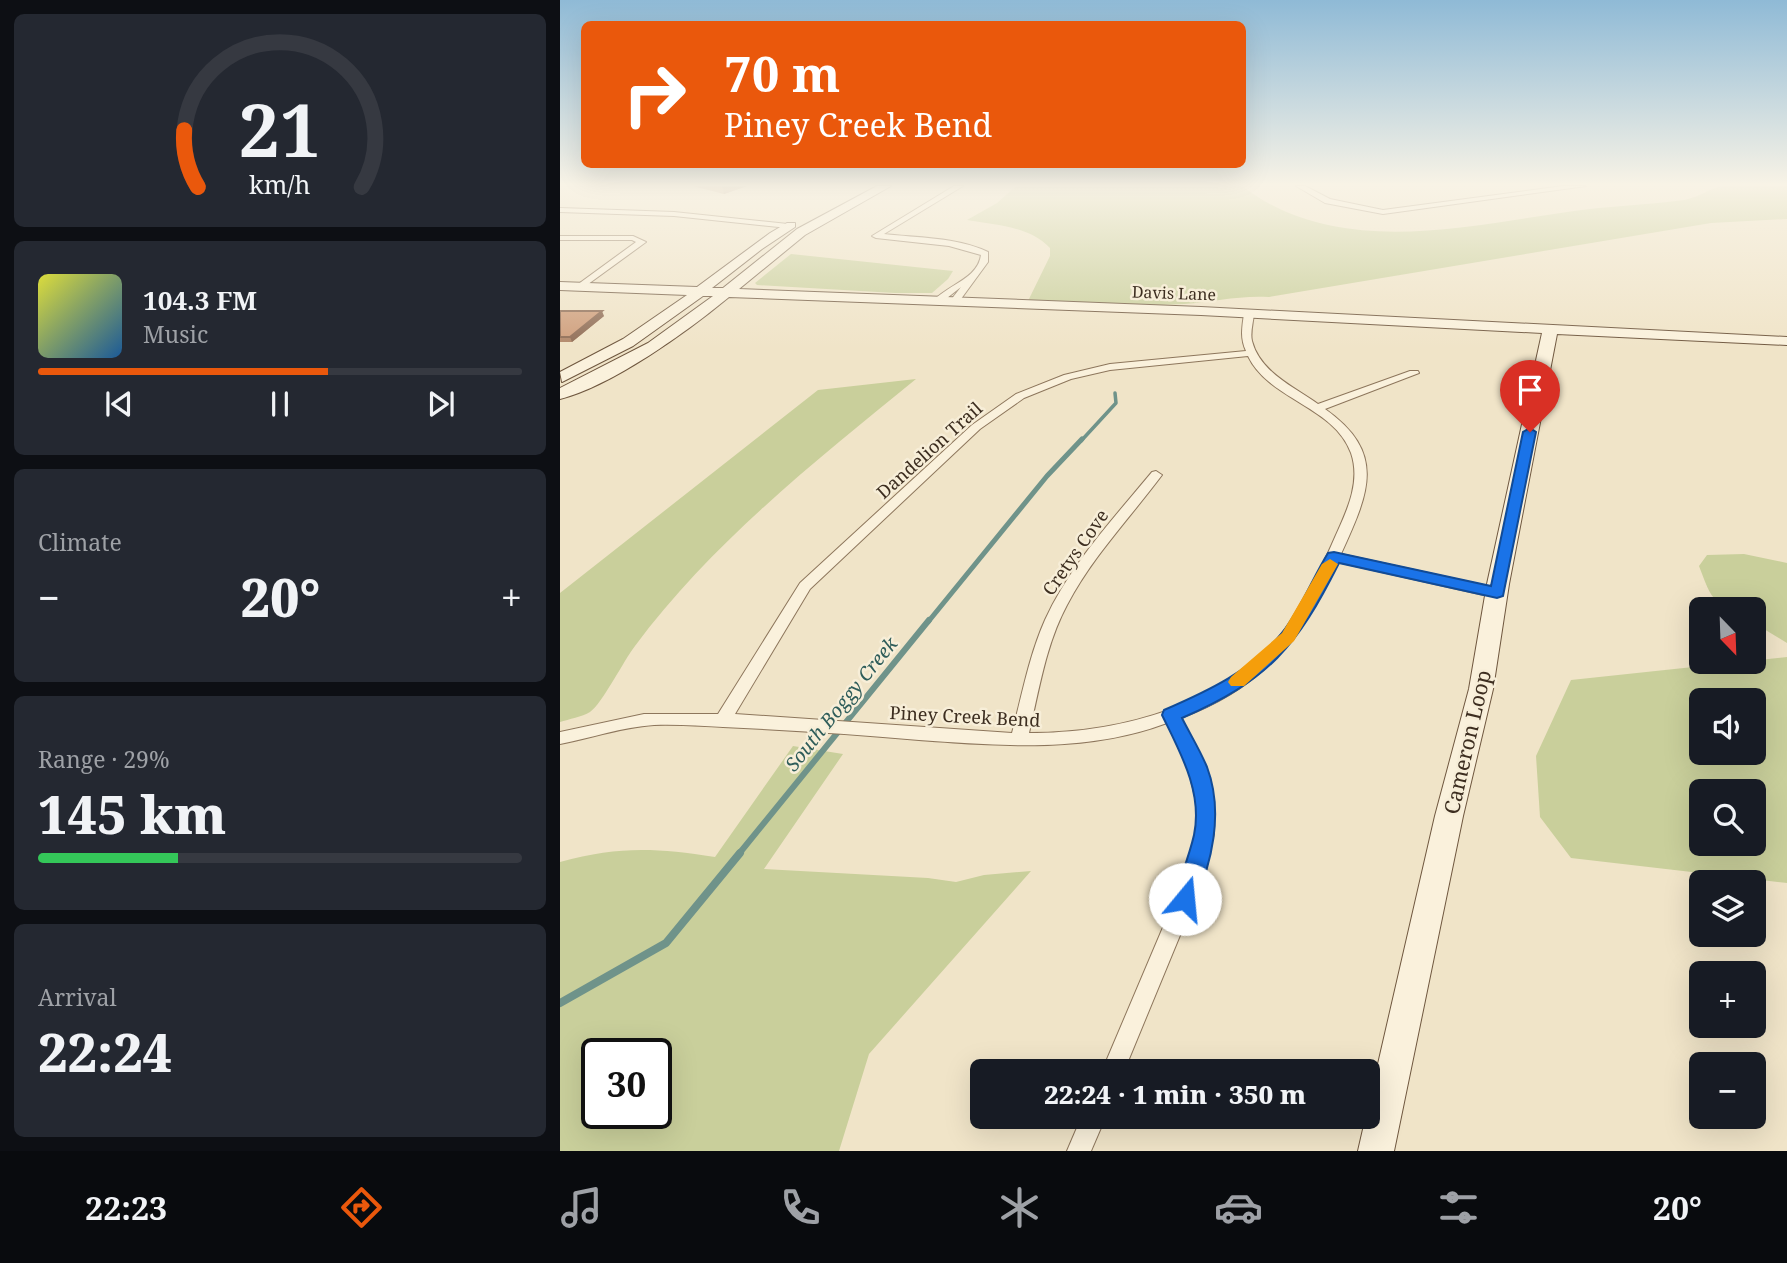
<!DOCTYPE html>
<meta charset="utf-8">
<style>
body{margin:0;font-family:"Noto Serif",serif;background:#242831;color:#f1f3f6;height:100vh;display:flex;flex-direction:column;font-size:26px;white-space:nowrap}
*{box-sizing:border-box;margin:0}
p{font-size:23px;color:#9ea1a6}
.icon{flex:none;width:38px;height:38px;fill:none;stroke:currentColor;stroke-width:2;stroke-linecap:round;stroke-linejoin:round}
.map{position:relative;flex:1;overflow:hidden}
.drawer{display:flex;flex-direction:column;gap:14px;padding:14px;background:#0d0f14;width:560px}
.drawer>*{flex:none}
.hud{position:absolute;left:21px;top:21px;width:665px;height:147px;border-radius:10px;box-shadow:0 7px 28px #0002;background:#ea580c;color:#fff;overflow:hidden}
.needle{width:46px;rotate:157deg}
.fabs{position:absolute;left:1129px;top:597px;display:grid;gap:14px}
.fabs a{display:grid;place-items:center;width:77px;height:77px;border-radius:10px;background:#171b24;box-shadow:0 7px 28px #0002;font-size:35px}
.speed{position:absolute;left:21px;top:1038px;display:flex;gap:14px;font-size:35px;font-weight:700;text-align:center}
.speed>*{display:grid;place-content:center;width:91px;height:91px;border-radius:50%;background:#171b24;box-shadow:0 7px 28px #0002;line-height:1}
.speed .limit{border:4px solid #111;border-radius:10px;background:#fff;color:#111}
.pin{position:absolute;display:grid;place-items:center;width:60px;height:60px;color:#fff;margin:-72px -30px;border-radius:50% 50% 50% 0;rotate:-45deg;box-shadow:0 0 7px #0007}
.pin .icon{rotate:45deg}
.me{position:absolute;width:77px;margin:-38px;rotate:17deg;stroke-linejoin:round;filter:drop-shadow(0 0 5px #0008)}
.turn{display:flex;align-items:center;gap:24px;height:147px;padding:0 28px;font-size:32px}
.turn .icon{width:91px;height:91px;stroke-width:2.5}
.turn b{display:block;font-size:49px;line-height:60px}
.big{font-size:52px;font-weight:800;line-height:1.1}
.drawer .widget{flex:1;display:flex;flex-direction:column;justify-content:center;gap:10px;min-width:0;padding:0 24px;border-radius:10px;background:#242831}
.drawer .dial{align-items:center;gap:0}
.dial svg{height:182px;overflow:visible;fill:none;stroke:#363941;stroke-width:7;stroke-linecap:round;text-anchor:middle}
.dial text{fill:#f1f3f6;stroke:none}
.song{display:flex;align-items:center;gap:21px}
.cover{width:84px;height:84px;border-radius:10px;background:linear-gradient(135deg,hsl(60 70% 55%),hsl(210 70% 35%))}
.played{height:7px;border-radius:4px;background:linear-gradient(90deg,#ea580c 60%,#363941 60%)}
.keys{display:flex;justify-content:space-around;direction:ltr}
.heat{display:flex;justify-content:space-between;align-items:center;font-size:38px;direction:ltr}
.charge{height:10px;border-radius:5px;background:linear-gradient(90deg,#34c759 29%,#363941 0)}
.trip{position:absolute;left:410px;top:1059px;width:410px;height:70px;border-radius:10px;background:#171b24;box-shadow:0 7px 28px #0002;font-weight:800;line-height:70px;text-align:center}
.menu{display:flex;height:112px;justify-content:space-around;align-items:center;background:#090b0e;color:#9ea1a6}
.menu .icon{width:49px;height:49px}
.menu .on{color:#ea580c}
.menu b{font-size:32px;color:#f1f3f6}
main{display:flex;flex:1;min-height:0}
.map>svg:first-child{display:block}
.green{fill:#c9cf9b;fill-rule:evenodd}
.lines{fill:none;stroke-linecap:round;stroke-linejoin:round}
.stream-far3{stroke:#6f938a;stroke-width:3.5}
.stream-far2{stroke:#6f938a;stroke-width:5}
.stream-far1{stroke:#6f938a;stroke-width:6}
.stream{stroke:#6f938a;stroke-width:8}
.street-casing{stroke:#8d765c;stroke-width:2}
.secondary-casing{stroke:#6f573f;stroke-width:2}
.street{fill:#faf1dc;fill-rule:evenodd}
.secondary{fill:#faf1dc;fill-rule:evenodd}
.wall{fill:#b2896c}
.shaded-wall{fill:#916f58}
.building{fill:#cf9f7d;stroke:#916f58;stroke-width:2}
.route{fill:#1a73e8;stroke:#114b97;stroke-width:2}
.slow{fill:#f59e0b}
.labels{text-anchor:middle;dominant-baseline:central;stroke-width:5;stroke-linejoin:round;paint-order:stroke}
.far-street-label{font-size:16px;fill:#3d2e20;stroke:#f7eed8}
.street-label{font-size:18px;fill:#3d2e20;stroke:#f7eed8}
.water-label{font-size:19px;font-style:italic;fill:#2f5d5a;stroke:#f7eed8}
.near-street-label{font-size:21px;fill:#3d2e20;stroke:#f7eed8}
</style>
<main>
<section class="drawer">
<div class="widget dial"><svg viewBox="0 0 100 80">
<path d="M14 69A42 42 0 1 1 86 69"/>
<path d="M14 69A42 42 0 0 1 8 44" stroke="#ea580c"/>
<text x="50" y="56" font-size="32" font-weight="700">21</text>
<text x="50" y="72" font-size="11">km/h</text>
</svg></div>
<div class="widget">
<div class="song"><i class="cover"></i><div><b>104.3 FM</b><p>Music</p></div></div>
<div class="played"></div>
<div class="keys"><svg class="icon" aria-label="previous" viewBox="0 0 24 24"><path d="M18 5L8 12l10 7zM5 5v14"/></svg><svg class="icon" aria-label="pause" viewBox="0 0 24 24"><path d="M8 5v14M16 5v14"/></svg><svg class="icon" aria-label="next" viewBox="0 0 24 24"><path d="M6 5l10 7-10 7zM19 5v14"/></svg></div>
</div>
<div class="widget"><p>Climate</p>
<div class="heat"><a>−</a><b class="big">20°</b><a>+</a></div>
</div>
<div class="widget"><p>Range · 29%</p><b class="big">145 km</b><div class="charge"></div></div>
<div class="widget"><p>Arrival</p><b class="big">22:24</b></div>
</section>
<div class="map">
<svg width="1227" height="1151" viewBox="0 0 1227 1151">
<rect width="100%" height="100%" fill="#f0e4c8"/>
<g class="green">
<path d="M456,186h226c94,72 218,41 325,26 39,-6 78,-7 117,-12 14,-2 28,-13 39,-14 21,-1 43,0 64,0v33l-76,4 -442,74c-29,-2 -56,5 -85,7 -51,3 -104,-1 -156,-3l22,-45v-8c-21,-22 -54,-23 -83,-28l30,-17z"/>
<polygon points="231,254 393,271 388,279 372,293 335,293 197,285 195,283"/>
<path d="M356,379c-99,81 -204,163 -281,267 -11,14 -33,58 -45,66 -8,5 -21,7 -30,10v-129l258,-203z"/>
<path d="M1184,554l43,9v80l-33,-20v-14c-41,0 -42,-9 -55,-43l8,-11z"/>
<path d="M1227,657v226l-216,-25 -31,-41 -4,-61 35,-76zM1194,700v52h-53v-52zM1194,791v53h-53v-53z"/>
<path d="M233,746l50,8 -79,115 164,9 28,4 28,-7 47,-4 -162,183 -30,97h-279v-289c59,-16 95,-14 155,-5zM37,1054h59v59h-59z"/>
</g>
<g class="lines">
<polyline class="stream-far3" points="521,441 556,403 555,393"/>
<polyline class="stream-far2" points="368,622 487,476 522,439"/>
<polyline class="stream-far1" points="178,855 369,620"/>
<polyline class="stream" points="0,1003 106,943 180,853"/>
<defs>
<g id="street">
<path d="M394,186h9l-79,48c34,4 73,3 104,18v10l-30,41 -3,1 -5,-3 11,-14 -19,15 -8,-2c16,-16 44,-22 47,-45l-32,-9 -73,-8 -4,-2z"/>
<polygon points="736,186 745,186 770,199 823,210 1003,186 1026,186 823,214 765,203"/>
<polygon points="0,208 114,212 228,224 232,226 228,228 114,216 0,212"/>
<polygon points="0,236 73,236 86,242 20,290 17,289 17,285 76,242 72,240 0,240"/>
<path d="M689,311l5,3c-1,9 -4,19 -2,27 8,31 42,46 66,63l92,-33h8l1,2 -94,36c64,45 42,87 16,145l156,34 7,5 -7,5 -160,-36c-35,77 -75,126 -156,156l25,50 8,33v33l-19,65 -71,172h-22l73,-172 21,-65v-33l-8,-33 -21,-45c-80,30 -164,23 -248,17 -65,-6 -131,-10 -196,-13 -23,-1 -46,-3 -69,-2 -32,2 -63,13 -94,19v-12l84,-18h74l82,-131 172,-158 44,-31 48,-19 46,-11 136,-13c-6,-13 -4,-23 -2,-37zM688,356c21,44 86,50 103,97 11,32 -7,63 -19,91 -13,29 -26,59 -46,84 -59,77 -164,105 -257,105 10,-43 17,-89 38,-128 25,-48 63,-87 95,-130l-6,-4 -4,1c-39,47 -82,93 -107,148 -16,36 -23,75 -33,113l-277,-19 75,-125 170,-160 44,-31 47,-19 39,-9z"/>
<polygon points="522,1116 546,1116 531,1151 507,1151"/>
</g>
<path id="secondary" d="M317,186h14l-86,49 -66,54 462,18 586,30v8l-230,-11 -48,250 -16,105 -30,127 -69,335h-36l77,-335 34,-127 18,-105 55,-251 -341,-18 -472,-18c-41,34 -117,89 -169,102v-11l88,-45 65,-47h-10l-70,50 -71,36 -2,-10 63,-33 64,-44 -127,-5v-8l137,5 73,-54 17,-10h8v4l-33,22 -50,39h11l74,-59z"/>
</defs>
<use href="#street" class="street-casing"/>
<use href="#secondary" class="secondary-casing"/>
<use href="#street" class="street"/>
<use href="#secondary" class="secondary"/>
</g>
<g class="wall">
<polygon points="133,186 187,186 164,194"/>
<polygon points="0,311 44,316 12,342 0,342"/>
</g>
<g class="shaded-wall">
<polygon points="162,186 187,186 164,194"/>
<polygon points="42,311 44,316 12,342 10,337"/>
</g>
<polygon class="building" points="0,311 42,311 10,337 0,337"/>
<linearGradient id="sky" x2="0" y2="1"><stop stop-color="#8fbad6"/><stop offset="0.53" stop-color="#f8f3e6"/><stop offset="1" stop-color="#f8f3e6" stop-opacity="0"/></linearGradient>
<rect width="1227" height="348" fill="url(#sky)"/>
<path class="route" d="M970,428l6,4 -33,164 -6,2 -158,-35c-42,84 -70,117 -157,155 8,16 18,32 25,49 17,45 5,97 -14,139l-8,3 -8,-3 -3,-7c6,-21 15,-42 20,-64 9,-43 -14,-83 -32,-120l2,-5c44,-19 87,-39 118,-77 19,-24 30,-54 46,-80l6,-1 157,34 32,-154z"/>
<polygon class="slow" points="770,559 778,564 734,641 684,686 671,686 668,682 671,677 722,633 762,564"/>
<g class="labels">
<g class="far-street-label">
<text transform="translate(614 293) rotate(2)">Davis Lane</text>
</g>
<g class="street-label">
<text transform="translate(369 450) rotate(-42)">Dandelion Trail</text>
<text transform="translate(515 552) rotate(-55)">Cretys Cove</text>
<text transform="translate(405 716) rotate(3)">Piney Creek Bend</text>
</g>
<g class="water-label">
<text transform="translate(281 704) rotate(-51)">South Boggy Creek</text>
</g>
<g class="near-street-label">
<text transform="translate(907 742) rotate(-77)">Cameron Loop</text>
</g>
</g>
</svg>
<div class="fabs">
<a><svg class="needle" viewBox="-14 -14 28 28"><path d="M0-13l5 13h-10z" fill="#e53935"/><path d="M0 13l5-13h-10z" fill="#9ea1a6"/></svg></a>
<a><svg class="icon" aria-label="sound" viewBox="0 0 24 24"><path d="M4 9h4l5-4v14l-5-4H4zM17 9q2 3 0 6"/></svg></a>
<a><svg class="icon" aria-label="search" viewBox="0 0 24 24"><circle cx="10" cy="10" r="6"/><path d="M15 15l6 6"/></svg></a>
<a><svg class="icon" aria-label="layers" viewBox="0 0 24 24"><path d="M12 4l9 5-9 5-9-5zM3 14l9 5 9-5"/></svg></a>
<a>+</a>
<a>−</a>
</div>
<div class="speed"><div class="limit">30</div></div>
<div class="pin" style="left:970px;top:432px;background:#d93025"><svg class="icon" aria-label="arrive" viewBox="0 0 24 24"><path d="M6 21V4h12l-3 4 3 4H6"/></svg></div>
<svg class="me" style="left:625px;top:899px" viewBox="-20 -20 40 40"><circle r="19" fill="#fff"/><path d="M0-13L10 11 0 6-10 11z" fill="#1a73e8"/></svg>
<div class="trip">22:24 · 1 min · 350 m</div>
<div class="hud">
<div class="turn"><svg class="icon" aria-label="right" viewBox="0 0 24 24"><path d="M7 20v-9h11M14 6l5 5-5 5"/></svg><div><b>70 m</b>Piney Creek Bend</div></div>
</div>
</div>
</main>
<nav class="menu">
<b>22:23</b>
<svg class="icon on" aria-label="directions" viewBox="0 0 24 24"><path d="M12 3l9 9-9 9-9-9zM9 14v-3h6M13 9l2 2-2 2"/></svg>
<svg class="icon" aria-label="music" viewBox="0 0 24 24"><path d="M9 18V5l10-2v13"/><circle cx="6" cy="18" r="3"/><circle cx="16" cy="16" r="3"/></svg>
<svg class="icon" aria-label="phone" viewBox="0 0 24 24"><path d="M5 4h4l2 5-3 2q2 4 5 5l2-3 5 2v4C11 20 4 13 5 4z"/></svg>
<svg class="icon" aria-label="climate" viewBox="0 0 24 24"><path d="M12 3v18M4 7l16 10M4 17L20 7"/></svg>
<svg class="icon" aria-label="car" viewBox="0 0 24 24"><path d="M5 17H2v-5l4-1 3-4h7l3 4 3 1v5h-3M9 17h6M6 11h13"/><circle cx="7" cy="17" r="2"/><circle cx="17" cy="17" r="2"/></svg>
<svg class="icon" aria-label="filters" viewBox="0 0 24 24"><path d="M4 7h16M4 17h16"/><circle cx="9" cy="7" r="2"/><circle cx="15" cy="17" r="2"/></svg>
<b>20°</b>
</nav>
